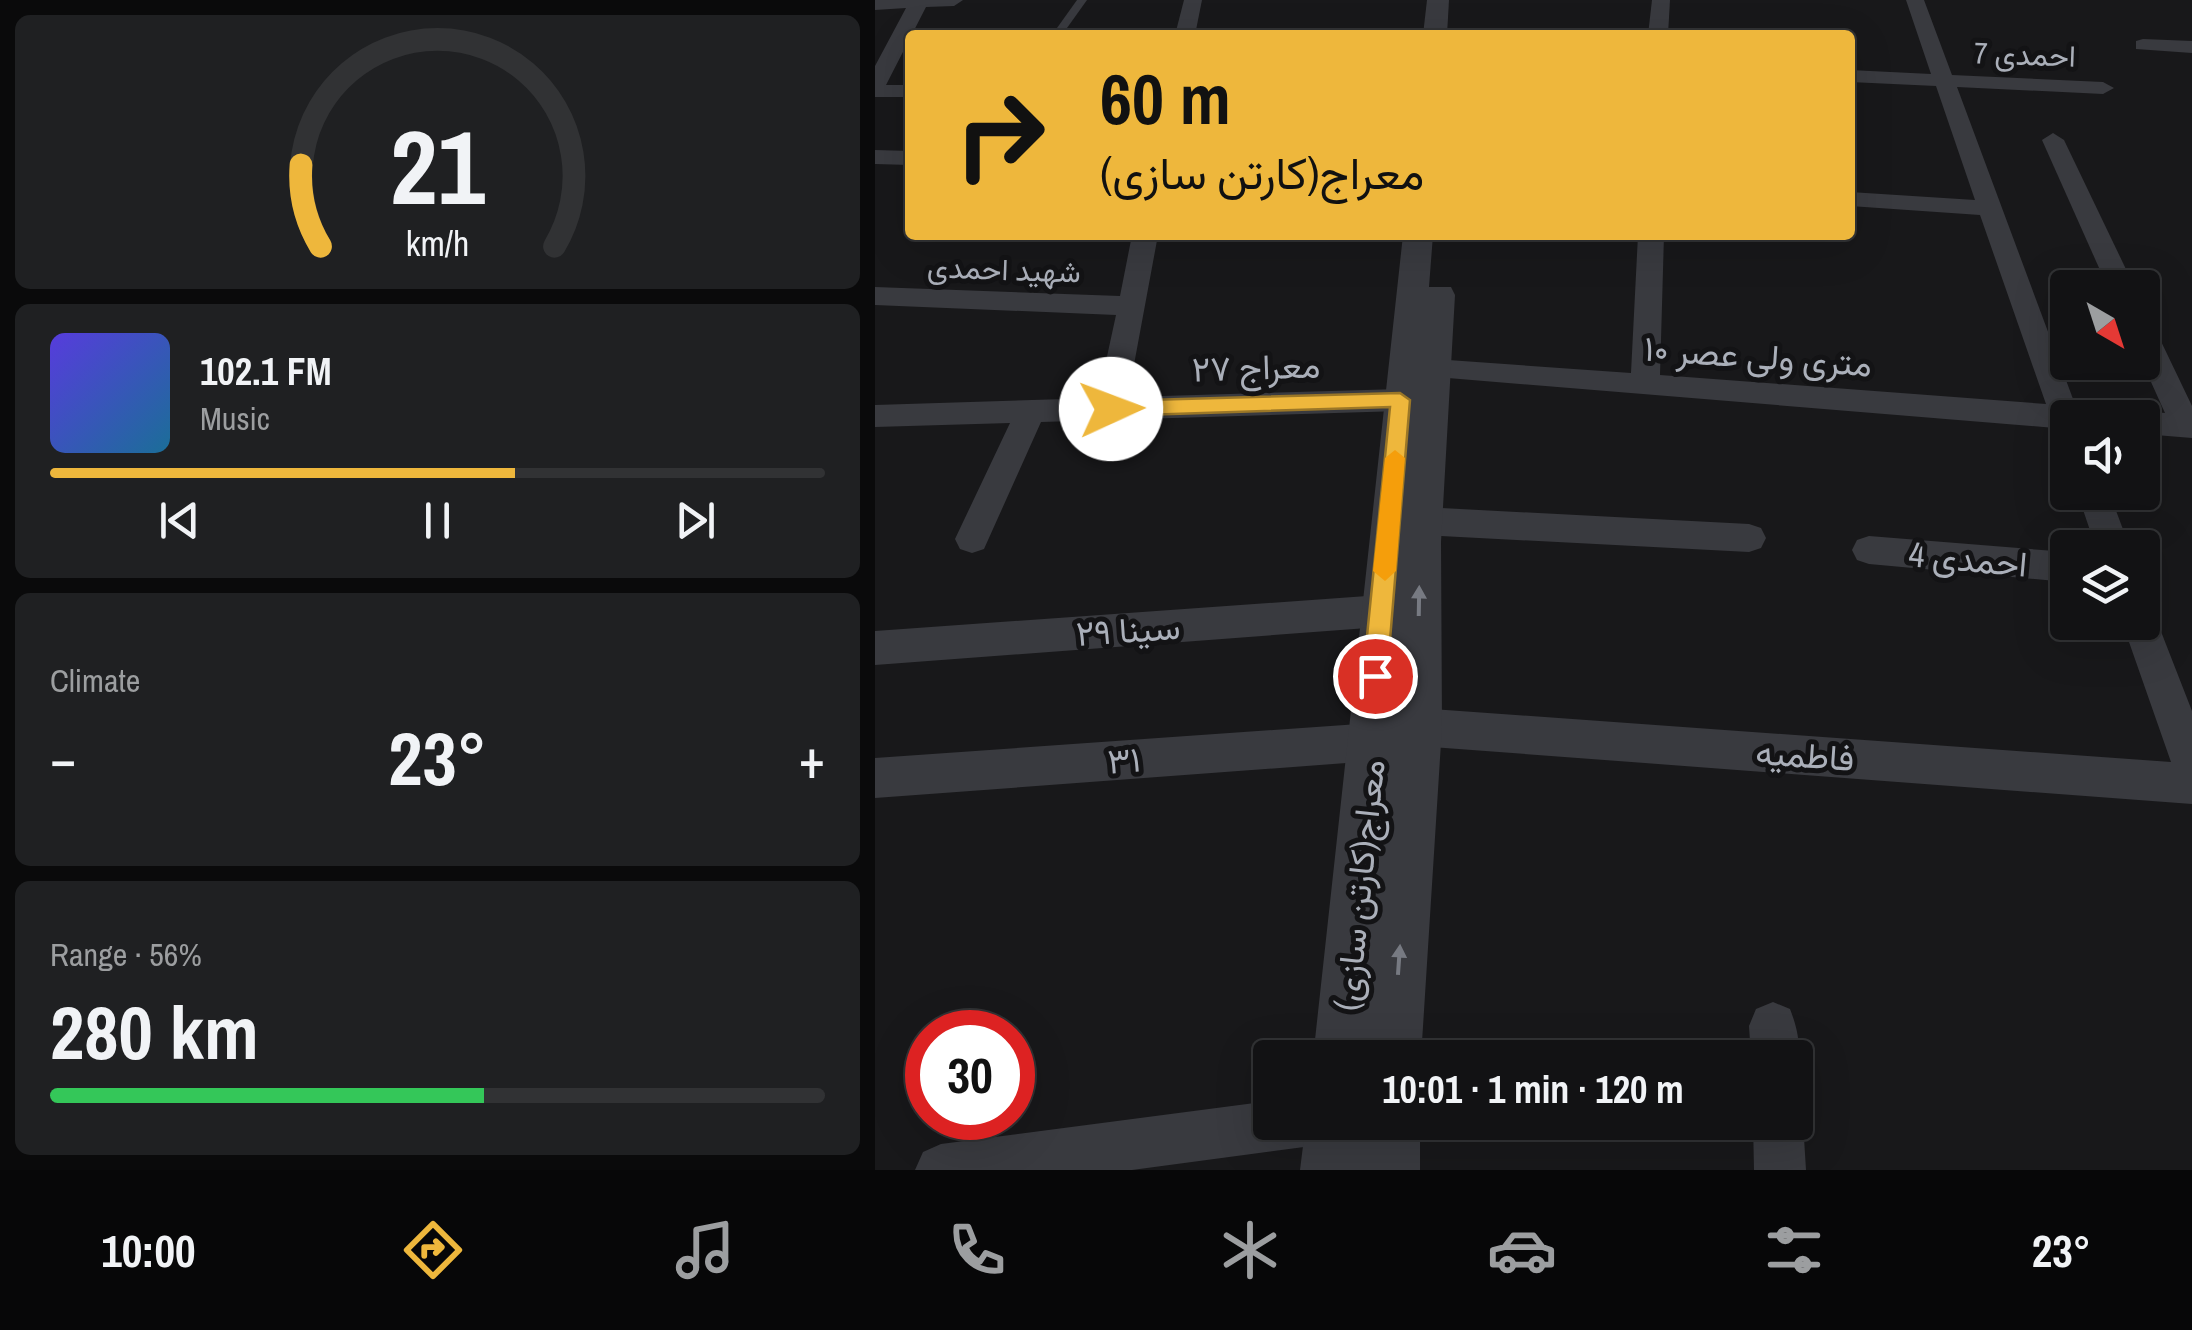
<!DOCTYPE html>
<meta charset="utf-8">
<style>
body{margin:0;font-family:"Archivo Narrow",Vazirmatn,sans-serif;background:#1f2022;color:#f1f3f6;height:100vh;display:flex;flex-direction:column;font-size:38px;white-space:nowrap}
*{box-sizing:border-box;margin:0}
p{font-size:32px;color:#9c9ea0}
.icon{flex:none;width:55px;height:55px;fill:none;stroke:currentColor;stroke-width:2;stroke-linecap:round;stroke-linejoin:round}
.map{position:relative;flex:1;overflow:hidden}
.details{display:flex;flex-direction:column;gap:15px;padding:15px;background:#0a0a0b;width:875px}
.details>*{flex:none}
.banner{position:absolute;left:30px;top:30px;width:950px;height:210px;border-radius:10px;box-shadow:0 10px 40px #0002,0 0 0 2px #313234;background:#eeb73c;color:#111;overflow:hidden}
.needle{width:65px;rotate:141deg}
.controls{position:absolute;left:1175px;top:270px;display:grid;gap:20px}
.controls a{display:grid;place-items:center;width:110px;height:110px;border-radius:10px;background:#121214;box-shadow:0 10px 40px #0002,0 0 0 2px #313234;font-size:50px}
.speed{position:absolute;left:30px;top:1010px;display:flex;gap:20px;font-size:50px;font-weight:700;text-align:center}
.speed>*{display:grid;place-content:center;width:130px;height:130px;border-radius:50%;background:#121214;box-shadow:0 10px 40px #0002,0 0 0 2px #313234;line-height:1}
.speed .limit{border:15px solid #d22;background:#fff;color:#111}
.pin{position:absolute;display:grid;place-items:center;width:85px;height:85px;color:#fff;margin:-42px;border:5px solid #fff;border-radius:50%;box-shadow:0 2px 10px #0007}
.me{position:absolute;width:110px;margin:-55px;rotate:88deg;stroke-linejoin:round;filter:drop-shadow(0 0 8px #0008)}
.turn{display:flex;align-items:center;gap:35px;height:210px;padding:0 30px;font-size:45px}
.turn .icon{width:130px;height:130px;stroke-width:2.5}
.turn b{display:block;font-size:70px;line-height:85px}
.big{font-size:75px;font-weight:700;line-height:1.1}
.details .card{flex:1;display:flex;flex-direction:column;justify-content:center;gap:15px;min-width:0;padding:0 35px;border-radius:15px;background:#1f2022}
.details .dial{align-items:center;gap:0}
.dial svg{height:260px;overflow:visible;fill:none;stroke:#313234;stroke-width:7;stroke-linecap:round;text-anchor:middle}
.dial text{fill:#f1f3f6;stroke:none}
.song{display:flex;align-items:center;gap:30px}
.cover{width:120px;height:120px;border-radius:15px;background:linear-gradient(135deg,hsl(250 70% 55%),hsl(200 70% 35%))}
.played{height:10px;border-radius:5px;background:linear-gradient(90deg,#eeb73c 60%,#313234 60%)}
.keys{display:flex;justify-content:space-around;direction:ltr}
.heat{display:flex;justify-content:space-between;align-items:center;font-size:55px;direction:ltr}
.charge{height:15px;border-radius:8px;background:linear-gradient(90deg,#34c759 56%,#313234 0)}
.trip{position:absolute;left:378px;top:1040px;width:560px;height:100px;border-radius:10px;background:#121214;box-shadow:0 10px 40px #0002,0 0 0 2px #313234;font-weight:700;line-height:100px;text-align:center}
.menu{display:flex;height:160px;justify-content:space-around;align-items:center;background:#070708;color:#9c9ea0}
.menu .icon{width:70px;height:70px}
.menu .selected{color:#eeb73c}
.menu b{font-size:45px;color:#f1f3f6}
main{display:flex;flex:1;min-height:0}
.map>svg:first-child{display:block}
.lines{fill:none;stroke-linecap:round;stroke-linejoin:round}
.service{fill:#393a3f;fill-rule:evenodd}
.minor{fill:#393a3f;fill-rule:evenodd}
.tertiary{fill:#393a3f;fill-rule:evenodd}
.oneway{fill:#777a82}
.route{fill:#eeb73c;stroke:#9b7727;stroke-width:2.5}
.slow{fill:#f59e0b}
.labels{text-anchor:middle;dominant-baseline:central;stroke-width:10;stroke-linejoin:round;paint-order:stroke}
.far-street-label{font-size:30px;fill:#aaafb9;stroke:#131315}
.street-label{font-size:35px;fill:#aaafb9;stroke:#131315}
</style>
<main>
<section class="details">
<div class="card dial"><svg viewBox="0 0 100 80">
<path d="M14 69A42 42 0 1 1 86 69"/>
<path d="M14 69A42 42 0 0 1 8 44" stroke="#eeb73c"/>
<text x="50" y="56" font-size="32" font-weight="700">21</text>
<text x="50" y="72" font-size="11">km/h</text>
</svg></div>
<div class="card">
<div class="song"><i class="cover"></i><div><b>102.1 FM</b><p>Music</p></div></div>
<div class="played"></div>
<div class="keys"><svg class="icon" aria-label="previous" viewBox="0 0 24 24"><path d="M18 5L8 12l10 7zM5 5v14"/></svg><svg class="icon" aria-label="pause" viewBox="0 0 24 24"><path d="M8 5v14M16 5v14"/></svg><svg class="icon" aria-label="next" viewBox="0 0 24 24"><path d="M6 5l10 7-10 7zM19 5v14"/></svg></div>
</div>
<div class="card"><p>Climate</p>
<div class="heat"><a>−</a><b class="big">23°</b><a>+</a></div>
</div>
<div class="card"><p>Range · 56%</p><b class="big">280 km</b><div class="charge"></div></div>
</section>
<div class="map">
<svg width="1317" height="1170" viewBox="0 0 1317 1170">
<rect width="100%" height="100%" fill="#18181a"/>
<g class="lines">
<polygon class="service" points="202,0 212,0 187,35 177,35"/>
<g class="minor">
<polygon points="0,0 88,0 79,6 51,7 11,85 35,85 35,97 0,97 0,66 31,8 0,10"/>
<polygon points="309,0 327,0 320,35 300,35"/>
<polygon points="777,0 795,0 793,35 773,35"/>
<polygon points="1031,0 1049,0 1077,75 1228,82 1239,88 1228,94 1082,87 1201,407 1213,410 1217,418 1192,418 1192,433 1180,428 549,376 545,369 559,359 756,373 763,235 789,235 785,375 1171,404 1105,215 975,206 975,192 1100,200 1061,86 975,82 975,70 1056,74"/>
<polygon points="1268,39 1317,41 1317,53 1261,49 1261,41"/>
<polygon points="1178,133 1189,140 1260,288 1233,288 1167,140"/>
<polygon points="0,150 35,151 35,165 0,164"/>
<polygon points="257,235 283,235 253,397 525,389 536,392 540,400 536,408 525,411 166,422 109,549 97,553 85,549 80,539 135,423 0,427 0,405 223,398 241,315 0,305 0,287 245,296"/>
<polygon points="1268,323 1282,333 1317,406 1317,438 1268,434 1268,418 1256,418 1268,411 1290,413 1267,362"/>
<polygon points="1202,492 1234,492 1255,548 1221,548"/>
<polygon points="547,507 874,524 886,528 891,538 886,548 874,552 547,535 535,531 530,521 535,511"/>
<polygon points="994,536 1192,552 1192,582 994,564 982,560 977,550 982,540"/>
<polygon points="506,595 519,600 524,611 519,622 506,627 0,665 0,631"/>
<polygon points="1268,607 1278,611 1317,711 1317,804 543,746 529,740 524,727 529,714 543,708 1296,762 1247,622 1268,622"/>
<polygon points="498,723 512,728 518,742 512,756 498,761 0,798 0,758"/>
<path d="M898,1002l17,7c7,18 13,40 5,59v-10h-44l-2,-32 7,-17z"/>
<polygon points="395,1101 395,1122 454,1122 447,1140 429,1147 257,1170 40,1170 48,1152 66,1144"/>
<polygon points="920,1104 928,1122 931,1170 879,1170 878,1122 920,1122"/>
</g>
<g class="tertiary">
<polygon points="552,0 574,0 572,35 548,35"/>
<polygon points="528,235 558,235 554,287 576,287 580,295 566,542 567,727 546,1058 438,1058"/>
<polygon points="431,1122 545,1122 545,1170 425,1170"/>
</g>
</g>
<defs><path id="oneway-solid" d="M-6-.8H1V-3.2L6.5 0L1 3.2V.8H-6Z" transform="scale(2.5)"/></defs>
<g class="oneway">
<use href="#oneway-solid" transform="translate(544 601) rotate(-89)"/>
<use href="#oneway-solid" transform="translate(524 960) rotate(-86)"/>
</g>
<polygon class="route" points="525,393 535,400 512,676 500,687 488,676 515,407 236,416 226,409 236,401"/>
<polygon class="slow" points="520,450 530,458 521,571 510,581 498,571 510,458"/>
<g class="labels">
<g class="far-street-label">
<text transform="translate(1150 54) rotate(2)">احمدی 7</text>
<text transform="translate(129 269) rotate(2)">شهید احمدی</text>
</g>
<g class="street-label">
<text transform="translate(883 356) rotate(4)">۱۰ متری ولی عصر</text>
<text transform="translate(381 367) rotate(-2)">معراج ۲۷</text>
<text transform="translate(1093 559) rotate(5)">احمدی 4</text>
<text transform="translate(253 630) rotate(-4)">۲۹ سینا</text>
<text transform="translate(930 755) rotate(4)">فاطمیه</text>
<text transform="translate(249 760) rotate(-4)">۳۱</text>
<text transform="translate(484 885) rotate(-84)">معراج(کارتن سازی)</text>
</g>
</g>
</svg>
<div class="controls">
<a><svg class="needle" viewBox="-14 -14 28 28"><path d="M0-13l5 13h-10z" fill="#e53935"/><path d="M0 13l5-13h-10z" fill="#9c9ea0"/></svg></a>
<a><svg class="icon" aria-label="sound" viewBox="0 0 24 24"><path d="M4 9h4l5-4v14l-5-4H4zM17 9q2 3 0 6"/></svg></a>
<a><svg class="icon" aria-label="layers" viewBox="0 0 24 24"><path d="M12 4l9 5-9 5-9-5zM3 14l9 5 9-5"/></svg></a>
</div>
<div class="speed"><div class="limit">30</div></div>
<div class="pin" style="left:500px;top:676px;background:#d93025"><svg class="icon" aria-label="arrive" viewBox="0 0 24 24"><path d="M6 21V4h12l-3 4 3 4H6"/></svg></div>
<svg class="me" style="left:236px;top:409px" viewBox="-20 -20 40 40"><circle r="19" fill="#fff"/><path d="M0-13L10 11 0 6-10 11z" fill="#eeb73c"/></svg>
<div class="trip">10:01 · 1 min · 120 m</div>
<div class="banner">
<div class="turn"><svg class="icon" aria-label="right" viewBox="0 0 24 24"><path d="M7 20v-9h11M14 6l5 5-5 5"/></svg><div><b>60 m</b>معراج(کارتن سازی)</div></div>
</div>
</div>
</main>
<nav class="menu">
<b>10:00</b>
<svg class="icon selected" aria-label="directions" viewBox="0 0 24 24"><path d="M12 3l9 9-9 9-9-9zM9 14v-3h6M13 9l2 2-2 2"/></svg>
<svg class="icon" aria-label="music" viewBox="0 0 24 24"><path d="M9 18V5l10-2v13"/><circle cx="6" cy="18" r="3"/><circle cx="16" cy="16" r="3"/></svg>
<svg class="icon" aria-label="phone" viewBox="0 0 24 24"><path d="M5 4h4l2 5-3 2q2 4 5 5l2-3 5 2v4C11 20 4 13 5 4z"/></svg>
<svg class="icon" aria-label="climate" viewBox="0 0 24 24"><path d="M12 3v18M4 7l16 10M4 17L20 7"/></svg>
<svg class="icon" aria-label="car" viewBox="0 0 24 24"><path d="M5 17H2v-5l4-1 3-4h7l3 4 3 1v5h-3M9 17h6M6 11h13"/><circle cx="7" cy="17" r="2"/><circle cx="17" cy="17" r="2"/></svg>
<svg class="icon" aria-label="filters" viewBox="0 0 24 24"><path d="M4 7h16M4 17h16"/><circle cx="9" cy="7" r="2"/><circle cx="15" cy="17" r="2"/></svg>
<b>23°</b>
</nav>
